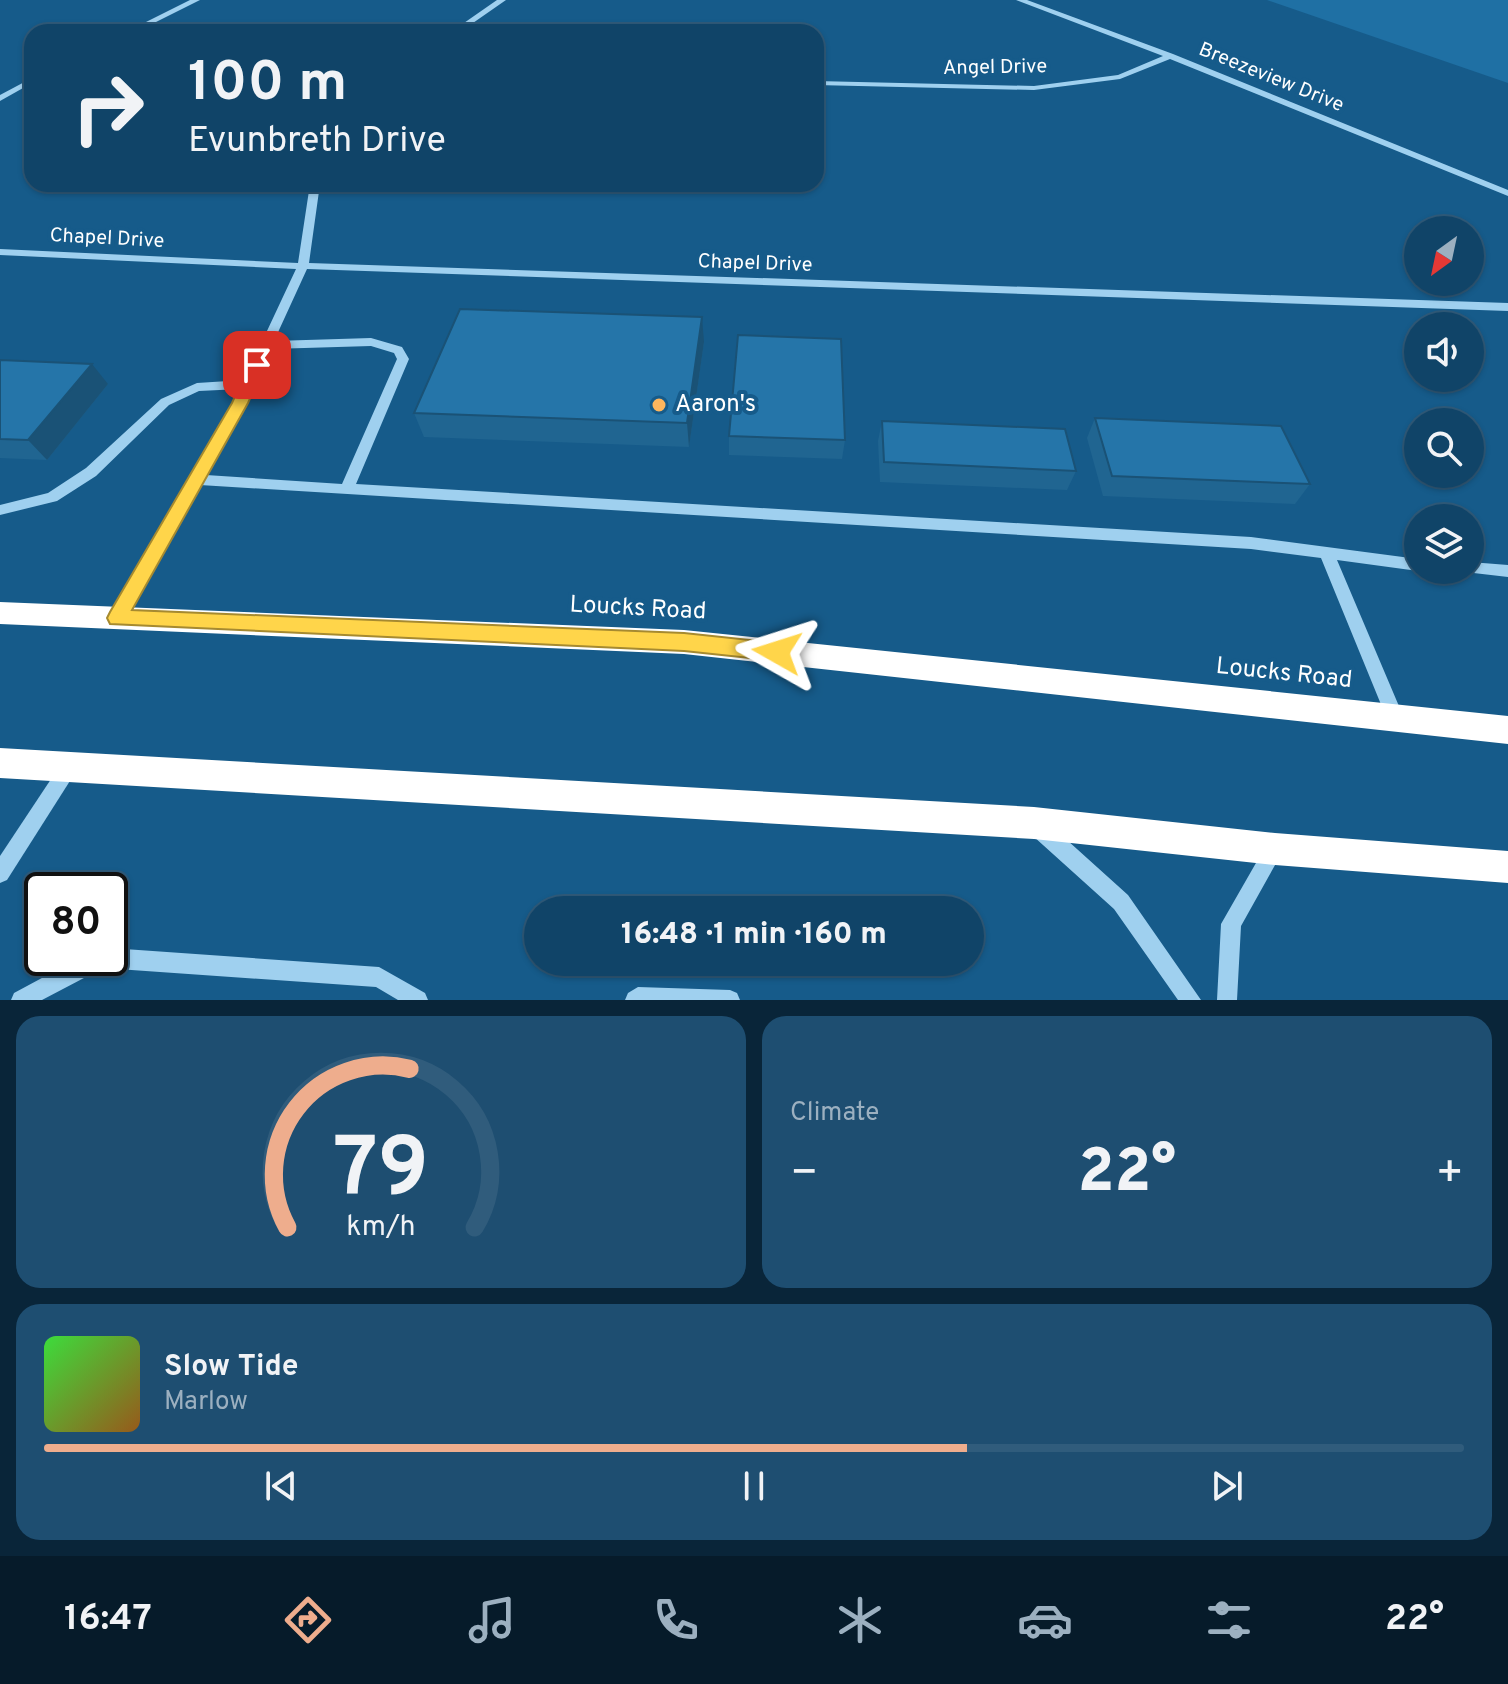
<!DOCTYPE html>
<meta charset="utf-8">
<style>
body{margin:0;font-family:Overpass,sans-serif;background:#1e4e71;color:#f1f3f6;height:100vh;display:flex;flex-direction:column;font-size:30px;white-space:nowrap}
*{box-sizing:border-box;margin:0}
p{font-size:26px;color:#9cb0c0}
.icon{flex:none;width:44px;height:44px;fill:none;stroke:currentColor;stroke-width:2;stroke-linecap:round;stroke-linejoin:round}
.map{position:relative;height:1000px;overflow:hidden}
.details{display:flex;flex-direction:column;gap:16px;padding:16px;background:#092539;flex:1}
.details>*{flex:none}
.banner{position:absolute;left:24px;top:24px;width:800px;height:168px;border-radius:24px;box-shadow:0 2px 6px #0004,0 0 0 2px #305c7c;background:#104468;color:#f1f3f6;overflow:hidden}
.needle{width:52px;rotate:213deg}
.fabs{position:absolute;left:1404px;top:216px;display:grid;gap:16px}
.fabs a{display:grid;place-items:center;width:80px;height:80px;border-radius:50%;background:#104468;box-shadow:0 2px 6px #0004,0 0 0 2px #305c7c;font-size:40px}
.speed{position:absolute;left:24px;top:872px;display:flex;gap:16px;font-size:40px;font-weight:700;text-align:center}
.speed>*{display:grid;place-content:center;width:104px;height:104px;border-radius:50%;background:#104468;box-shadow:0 2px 6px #0004,0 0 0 2px #305c7c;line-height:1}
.speed .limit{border:4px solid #111;border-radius:12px;background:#fff;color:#111}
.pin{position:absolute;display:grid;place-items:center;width:68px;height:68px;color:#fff;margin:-34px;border-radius:16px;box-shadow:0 4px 12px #0006}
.me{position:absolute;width:88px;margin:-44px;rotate:276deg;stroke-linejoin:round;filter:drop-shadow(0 0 6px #0008)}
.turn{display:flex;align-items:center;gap:28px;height:168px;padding:0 32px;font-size:36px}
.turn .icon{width:104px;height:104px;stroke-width:2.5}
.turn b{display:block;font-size:56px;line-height:68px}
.big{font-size:60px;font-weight:800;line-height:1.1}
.details .widget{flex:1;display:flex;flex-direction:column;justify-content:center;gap:12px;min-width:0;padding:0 28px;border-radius:24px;background:#1e4e71}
.details .dial{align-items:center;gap:0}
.dial svg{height:208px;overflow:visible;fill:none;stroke:#305c7c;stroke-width:7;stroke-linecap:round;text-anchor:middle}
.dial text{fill:#f1f3f6;stroke:none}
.song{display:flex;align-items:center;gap:24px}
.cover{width:96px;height:96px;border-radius:12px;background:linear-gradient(135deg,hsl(120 70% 55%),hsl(30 70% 35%))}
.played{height:8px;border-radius:4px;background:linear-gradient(90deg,#eead8d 65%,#305c7c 65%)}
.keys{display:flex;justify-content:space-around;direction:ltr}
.heat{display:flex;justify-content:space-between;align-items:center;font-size:44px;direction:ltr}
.details .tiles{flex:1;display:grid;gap:16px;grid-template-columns:1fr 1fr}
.widget:last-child{grid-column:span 2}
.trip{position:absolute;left:524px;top:896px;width:460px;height:80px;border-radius:40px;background:#104468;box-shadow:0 2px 6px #0004,0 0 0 2px #305c7c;font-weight:800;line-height:80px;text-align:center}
.dock{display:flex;height:128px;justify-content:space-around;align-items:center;background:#061b2a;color:#9cb0c0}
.dock .icon{width:56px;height:56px}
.dock .selected{color:#eead8d}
.dock b{font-size:36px;color:#f1f3f6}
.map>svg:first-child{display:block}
.green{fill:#1f70a4}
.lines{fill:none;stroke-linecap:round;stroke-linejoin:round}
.minor{fill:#9fd0ef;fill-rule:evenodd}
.highway{fill:#fff;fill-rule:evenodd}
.wall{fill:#206591}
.shaded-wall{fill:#1a5276}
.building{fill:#2575a9;stroke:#1a5276;stroke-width:2}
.route{fill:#ffd54a;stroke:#a68a30;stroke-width:2}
.poi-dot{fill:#ffb65d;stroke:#165b8a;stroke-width:3}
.labels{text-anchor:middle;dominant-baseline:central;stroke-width:8;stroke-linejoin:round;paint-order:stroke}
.far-street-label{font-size:20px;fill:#fff;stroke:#165b8a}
.poi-label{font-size:24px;fill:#fff;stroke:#165b8a;text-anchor:start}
.street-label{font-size:24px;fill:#fff;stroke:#165b8a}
</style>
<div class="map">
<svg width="1508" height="1000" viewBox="0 0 1508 1000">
<rect width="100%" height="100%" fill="#165b8a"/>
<polygon class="green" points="1267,0 1508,0 1508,83"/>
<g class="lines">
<g class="minor">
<polygon points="190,0 200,0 136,32 126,32"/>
<polygon points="497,0 506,0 460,32 451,32"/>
<polygon points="1016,0 1027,0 1173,54 1508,190 1508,196 1170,59 1120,79 1034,90 816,85 816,81 1034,86 1118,75 1163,56"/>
<polygon points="32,78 32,83 0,101 0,95"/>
<path d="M310,184h10l-11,79 1199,40v8l-1201,-42 -33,72 97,-3 31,9 7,12 -53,125 895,53 167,22v11h3l-3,1 -81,-11 67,158 -3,6 -6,2 -6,-2 -68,-166 -70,-9 -1051,-64 -77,138 -6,2 -6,-2 -2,-5 2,-5 129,-224 -41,2 -30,14 -73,71 -39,25 -57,14v-10l48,-12 38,-25 75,-69 36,-16 47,-3 52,-111 -296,-14v-6l298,14zM371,346l23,7 3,6 -55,125 -136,-9 40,-72 25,-54z"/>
<polygon points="1470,562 1508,565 1508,577 1465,572 1464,570 1470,570"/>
<polygon points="69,758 75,761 78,767 75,773 7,880 0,883 0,856 63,761"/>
<polygon points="1040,820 1047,822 1128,895 1201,1000 1178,1000 1114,909 1033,836 1031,829 1033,822"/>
<polygon points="1275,840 1282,842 1284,849 1241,926 1237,1000 1217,1000 1221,924 1268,842"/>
<polygon points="110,948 379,967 425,993 428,1000 398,1000 376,987 103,968 42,1000 11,1000 14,993 79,958 110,958"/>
<polygon points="638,987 730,990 737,993 740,1000 625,1000 628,993"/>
</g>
<g class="highway">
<polygon points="0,602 684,630 1508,716 1508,744 684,654 0,624"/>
<polygon points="0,748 1034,807 1275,833 1508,851 1508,883 1275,865 1034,839 0,778"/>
</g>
</g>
<g class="wall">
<polygon points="704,342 689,447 424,437 414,413"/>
<polygon points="0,360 108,384 47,460 0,458"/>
<polygon points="1095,418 1310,484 1295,504 1103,496 1087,438"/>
<polygon points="882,421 1076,471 1067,490 880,482 878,441"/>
<polygon points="729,436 845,440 842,459 729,455"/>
</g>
<g class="shaded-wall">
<polygon points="702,317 704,342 689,447 687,423"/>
<polygon points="92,364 108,384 47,460 28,440"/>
</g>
<g class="building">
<polygon points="460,309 702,317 687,423 414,413"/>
<polygon points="738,335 841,339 845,440 729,436"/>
<polygon points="0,360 92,364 28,440 0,439"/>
<polygon points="1095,418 1281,426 1310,484 1112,476"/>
<polygon points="882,421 1065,429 1076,471 884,462"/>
</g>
<polygon class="route" points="257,360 265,365 248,403 132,610 684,633 777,643 784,645 787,652 784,659 777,661 684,651 110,624 107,618 110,612 232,403 249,365"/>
<circle class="poi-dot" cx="659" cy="405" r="8"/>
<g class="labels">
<g class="far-street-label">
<text transform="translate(995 68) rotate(-1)">Angel Drive</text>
<text transform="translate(1271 78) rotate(22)">Breezeview Drive</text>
<text transform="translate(107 239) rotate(3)">Chapel Drive</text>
<text transform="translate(755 264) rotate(2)">Chapel Drive</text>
</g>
<g class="poi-label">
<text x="675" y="405">Aaron's</text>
</g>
<g class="street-label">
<text transform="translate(638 609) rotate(3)">Loucks Road</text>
<text transform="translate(1284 674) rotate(6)">Loucks Road</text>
</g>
</g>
</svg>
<div class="fabs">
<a><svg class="needle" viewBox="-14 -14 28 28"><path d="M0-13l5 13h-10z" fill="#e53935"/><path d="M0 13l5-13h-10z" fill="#9cb0c0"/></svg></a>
<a><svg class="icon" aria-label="sound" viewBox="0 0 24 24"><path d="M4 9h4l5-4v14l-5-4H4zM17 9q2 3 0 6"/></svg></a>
<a><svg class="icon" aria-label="search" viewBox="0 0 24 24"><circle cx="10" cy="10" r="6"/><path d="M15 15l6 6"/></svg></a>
<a><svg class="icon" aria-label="layers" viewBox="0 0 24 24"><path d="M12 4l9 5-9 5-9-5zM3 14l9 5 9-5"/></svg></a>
</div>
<div class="speed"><div class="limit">80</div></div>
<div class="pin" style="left:257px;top:365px;background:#d93025"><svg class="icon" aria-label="arrive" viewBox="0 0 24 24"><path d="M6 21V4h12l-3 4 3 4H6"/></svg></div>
<svg class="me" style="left:777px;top:652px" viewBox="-20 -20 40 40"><path d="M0-17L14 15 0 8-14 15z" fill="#ffd54a" stroke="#fff" stroke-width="4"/></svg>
<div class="trip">16:48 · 1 min · 160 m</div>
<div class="banner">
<div class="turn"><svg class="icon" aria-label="right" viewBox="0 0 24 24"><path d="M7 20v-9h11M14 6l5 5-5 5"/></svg><div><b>100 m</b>Evunbreth Drive</div></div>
</div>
</div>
<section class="details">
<div class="tiles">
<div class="widget dial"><svg viewBox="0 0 100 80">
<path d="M14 69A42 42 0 1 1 86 69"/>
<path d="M14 69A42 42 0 0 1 61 8" stroke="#eead8d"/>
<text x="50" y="56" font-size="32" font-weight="700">79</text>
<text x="50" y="72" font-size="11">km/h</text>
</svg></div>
<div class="widget"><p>Climate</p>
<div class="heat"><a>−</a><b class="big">22°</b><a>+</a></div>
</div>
<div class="widget">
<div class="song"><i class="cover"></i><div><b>Slow Tide</b><p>Marlow</p></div></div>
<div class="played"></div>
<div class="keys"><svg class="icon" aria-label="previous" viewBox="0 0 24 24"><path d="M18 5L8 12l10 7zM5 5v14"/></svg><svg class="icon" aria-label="pause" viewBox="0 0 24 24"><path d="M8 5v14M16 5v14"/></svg><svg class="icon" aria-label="next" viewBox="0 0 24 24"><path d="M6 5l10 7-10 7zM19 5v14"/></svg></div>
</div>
</div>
</section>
<nav class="dock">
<b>16:47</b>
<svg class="icon selected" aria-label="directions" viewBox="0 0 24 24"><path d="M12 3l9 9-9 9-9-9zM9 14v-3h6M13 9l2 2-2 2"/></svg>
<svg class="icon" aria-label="music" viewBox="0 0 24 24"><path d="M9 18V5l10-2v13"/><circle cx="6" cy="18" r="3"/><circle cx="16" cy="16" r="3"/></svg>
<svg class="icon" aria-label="phone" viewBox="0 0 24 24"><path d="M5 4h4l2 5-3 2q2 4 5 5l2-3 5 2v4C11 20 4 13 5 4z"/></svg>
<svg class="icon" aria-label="climate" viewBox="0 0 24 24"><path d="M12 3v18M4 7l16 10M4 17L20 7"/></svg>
<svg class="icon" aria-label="car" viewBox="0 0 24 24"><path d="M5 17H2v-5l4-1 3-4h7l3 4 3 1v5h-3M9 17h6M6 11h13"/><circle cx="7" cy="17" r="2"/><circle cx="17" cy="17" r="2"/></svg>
<svg class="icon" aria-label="filters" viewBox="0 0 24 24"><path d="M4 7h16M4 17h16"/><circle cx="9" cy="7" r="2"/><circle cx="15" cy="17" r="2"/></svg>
<b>22°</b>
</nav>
